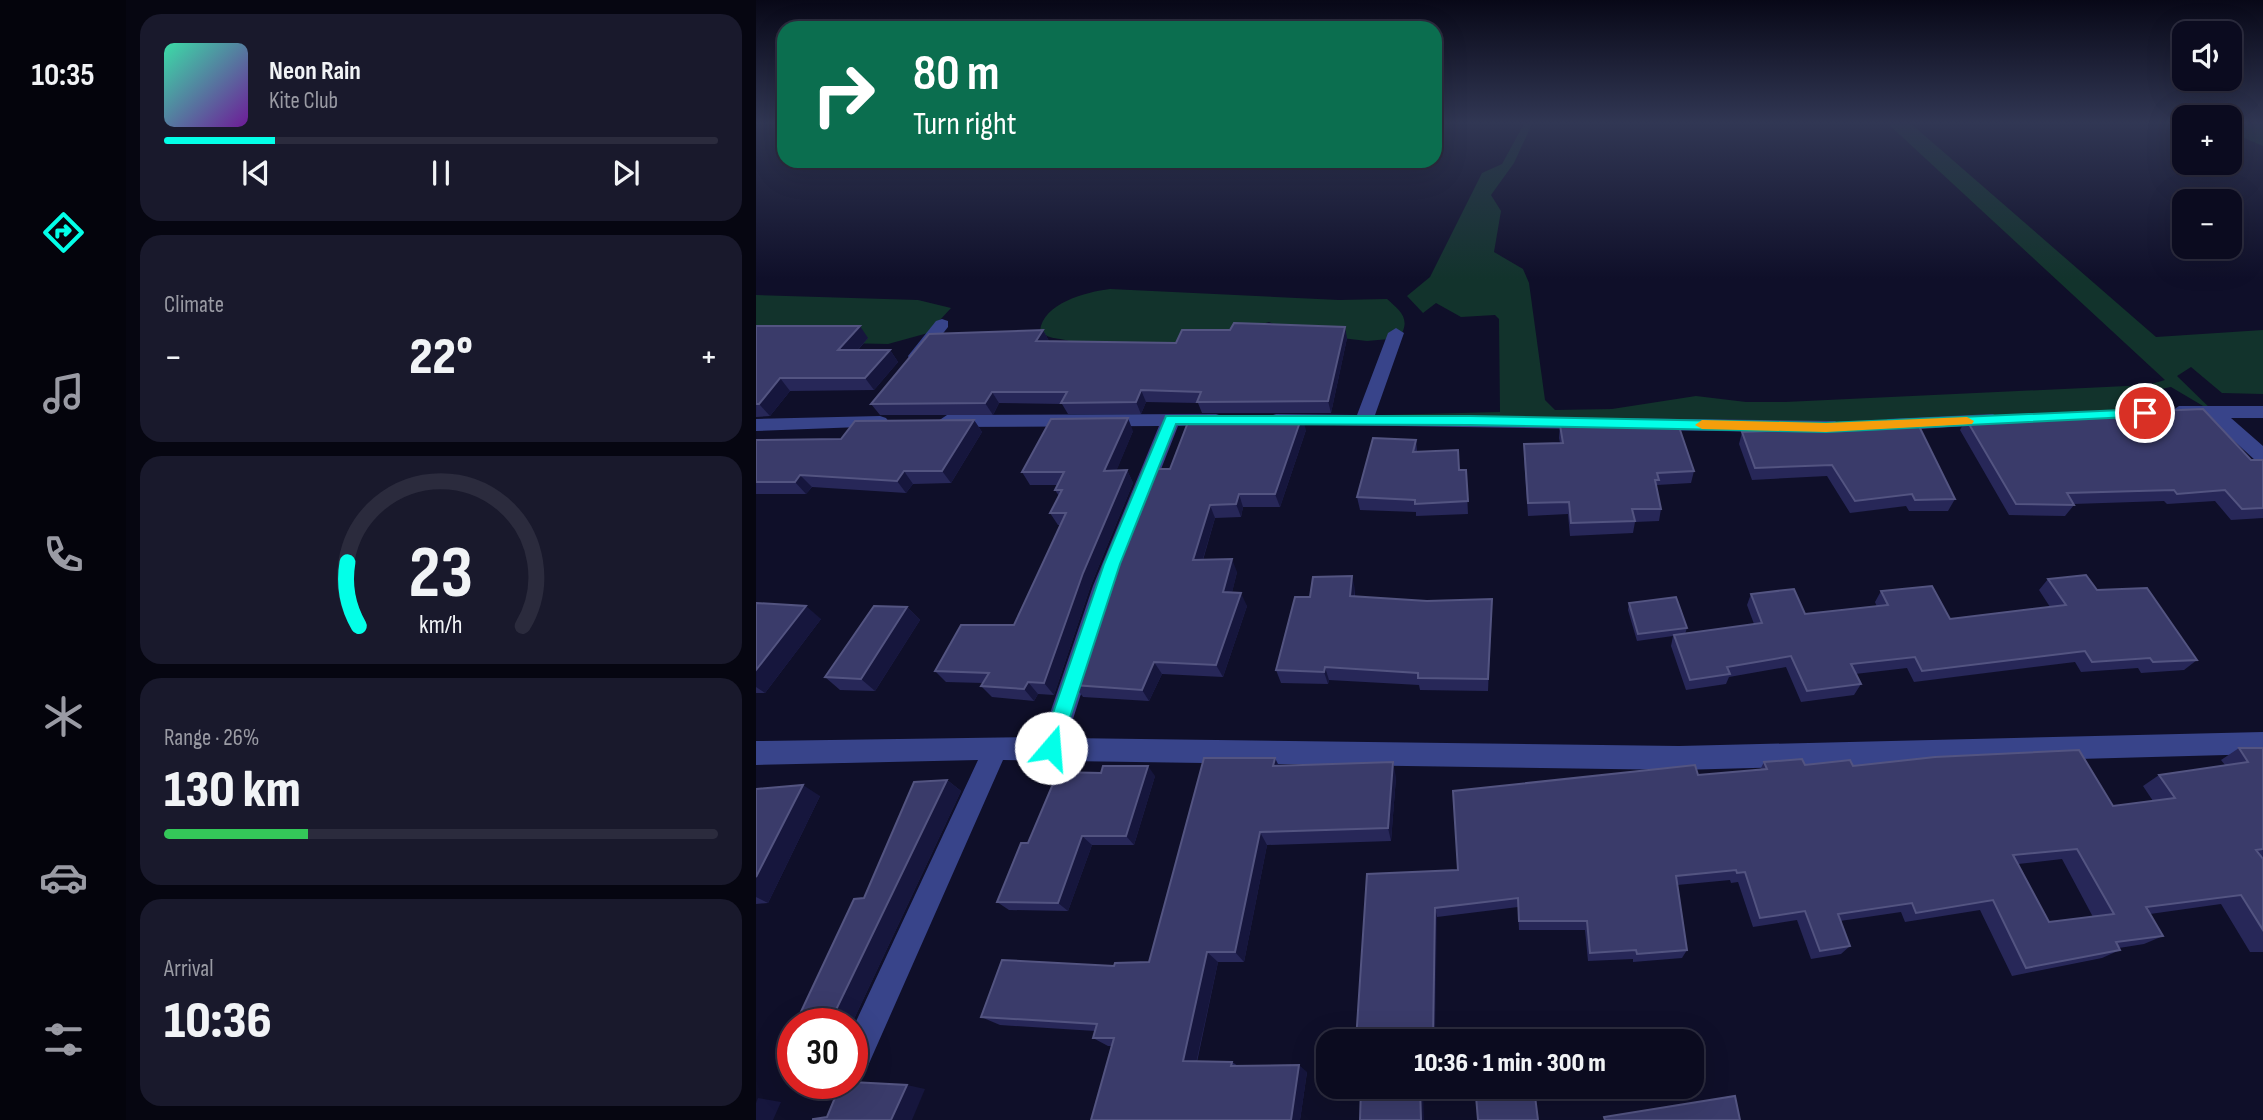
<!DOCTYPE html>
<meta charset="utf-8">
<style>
body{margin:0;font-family:"Sofia Sans Condensed",sans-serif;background:#19192c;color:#f1f3f6;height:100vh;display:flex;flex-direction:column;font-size:26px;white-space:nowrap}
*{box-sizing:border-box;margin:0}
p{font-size:23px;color:#9a9ba4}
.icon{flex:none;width:38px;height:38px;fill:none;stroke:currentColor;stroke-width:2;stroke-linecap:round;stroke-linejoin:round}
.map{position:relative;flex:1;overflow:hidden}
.sheet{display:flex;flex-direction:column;gap:14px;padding:14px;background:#060611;width:630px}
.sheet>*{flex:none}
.hud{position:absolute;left:21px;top:21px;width:665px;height:147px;border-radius:21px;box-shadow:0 7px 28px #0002,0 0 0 2px #2b2b3d;background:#0b6e4f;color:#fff;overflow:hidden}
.buttons{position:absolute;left:1416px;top:21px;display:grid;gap:14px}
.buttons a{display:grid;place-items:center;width:70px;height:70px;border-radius:14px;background:#0b0b1f;box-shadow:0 7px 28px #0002,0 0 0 2px #2b2b3d;font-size:35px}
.speed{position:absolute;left:21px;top:1008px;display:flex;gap:14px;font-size:35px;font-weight:700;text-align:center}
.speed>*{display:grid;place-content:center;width:91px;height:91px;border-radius:50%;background:#0b0b1f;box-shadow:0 7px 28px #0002,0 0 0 2px #2b2b3d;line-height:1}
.speed .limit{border:10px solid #d22;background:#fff;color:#111}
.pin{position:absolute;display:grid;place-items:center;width:60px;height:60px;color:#fff;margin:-30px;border:4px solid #fff;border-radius:50%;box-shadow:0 2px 7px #0007}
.me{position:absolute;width:77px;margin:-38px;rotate:18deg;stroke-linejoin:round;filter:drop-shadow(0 0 5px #0008)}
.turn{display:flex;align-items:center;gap:24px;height:147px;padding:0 21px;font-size:32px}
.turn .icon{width:91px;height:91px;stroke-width:2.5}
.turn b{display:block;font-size:49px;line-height:60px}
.big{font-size:52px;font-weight:800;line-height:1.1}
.sheet .widget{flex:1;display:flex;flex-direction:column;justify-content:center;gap:10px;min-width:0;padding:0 24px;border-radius:21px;background:#19192c}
.sheet .dial{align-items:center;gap:0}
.dial svg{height:182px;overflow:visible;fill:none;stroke:#2b2b3d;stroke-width:7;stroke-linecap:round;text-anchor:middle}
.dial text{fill:#f1f3f6;stroke:none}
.song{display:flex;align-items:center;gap:21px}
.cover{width:84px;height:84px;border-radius:10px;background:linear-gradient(135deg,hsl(160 70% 55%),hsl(280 70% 35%))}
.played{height:7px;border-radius:4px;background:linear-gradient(90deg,#03ffe8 20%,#2b2b3d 20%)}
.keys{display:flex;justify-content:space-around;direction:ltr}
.heat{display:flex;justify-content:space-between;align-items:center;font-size:38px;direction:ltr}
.charge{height:10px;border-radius:5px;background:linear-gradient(90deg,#34c759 26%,#2b2b3d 0)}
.trip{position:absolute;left:560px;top:1029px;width:388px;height:70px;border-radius:21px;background:#0b0b1f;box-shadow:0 7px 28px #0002,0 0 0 2px #2b2b3d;font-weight:800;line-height:70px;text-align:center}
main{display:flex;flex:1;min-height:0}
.menu{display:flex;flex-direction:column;width:126px;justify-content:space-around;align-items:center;background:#04040c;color:#9a9ba4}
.menu .icon{width:49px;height:49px}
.menu .selected{color:#03ffe8}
.menu b{font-size:32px;color:#f1f3f6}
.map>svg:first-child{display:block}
.green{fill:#12332c}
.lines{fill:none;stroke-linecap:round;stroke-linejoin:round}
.minor{fill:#38448a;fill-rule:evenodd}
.wall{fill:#272758;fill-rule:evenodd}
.shaded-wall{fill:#16163d}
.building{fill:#3a3b6a;stroke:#535481;stroke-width:2;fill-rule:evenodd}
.route{fill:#03ffe8;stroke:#02a697;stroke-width:2}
.slow{fill:#f59e0b}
</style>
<main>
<nav class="menu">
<b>10:35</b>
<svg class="icon selected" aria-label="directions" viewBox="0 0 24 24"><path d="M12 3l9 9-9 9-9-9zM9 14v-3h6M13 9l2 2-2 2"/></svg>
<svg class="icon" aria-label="music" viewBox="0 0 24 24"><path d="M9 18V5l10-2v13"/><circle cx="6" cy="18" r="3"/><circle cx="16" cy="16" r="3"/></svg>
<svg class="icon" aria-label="phone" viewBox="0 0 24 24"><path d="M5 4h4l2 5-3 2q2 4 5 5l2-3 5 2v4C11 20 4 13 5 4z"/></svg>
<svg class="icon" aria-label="climate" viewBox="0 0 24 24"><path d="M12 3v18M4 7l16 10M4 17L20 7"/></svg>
<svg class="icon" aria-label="car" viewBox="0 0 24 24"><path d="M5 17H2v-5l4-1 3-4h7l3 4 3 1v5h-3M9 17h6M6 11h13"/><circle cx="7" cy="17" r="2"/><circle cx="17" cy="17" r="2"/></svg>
<svg class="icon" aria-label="filters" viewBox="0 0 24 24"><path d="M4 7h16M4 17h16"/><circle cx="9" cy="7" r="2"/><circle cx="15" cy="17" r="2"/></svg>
</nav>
<section class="sheet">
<div class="widget">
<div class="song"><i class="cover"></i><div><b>Neon Rain</b><p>Kite Club</p></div></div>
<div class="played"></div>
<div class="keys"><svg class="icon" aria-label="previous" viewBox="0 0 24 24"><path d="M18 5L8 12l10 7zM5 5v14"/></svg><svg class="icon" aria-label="pause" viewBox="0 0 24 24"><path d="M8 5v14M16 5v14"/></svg><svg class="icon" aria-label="next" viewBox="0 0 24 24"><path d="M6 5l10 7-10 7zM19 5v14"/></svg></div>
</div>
<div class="widget"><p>Climate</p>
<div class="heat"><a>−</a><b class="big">22°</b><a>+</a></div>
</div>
<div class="widget dial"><svg viewBox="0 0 100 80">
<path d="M14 69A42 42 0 1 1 86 69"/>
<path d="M14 69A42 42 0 0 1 9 41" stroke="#03ffe8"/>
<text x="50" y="56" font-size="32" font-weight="700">23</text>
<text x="50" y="72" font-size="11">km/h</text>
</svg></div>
<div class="widget"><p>Range · 26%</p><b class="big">130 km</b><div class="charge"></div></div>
<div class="widget"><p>Arrival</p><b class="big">10:36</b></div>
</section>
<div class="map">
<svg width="1507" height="1120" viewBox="0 0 1507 1120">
<rect width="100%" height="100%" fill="#0f0f29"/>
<g class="green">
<polygon points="769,122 777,122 758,163 735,195 745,211 738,252 767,269 773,283 789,400 799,410 856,409 940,396 990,402 1029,402 1392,385 1409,380 1130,122 1153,122 1400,337 1507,330 1507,394 1466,393 1435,367 1421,376 1459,413 1415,387 1400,390 1410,405 1400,411 1108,424 623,419 625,415 744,412 743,319 739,315 705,317 680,303 667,313 651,296 674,277 726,173 746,164"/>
<polygon points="1474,122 1507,123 1507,146 1474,132"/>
<path d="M354,289l229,11 48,-1c11,10 23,18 15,34l-13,6 -22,2 -76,-9 -22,-10 -10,3 -28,24 -155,-4c-10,-9 -26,-3 -36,-14 3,-28 46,-39 70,-42z"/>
<polygon points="0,295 162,300 195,308 172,333 132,344 0,341"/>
</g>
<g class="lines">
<g class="minor">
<polygon points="186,319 192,321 192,327 166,360 154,360 152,356 180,321"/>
<polygon points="640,328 648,333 619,415 1079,421 1088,427 1079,433 514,424 511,420 514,416 520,414 601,415 632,333"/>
<polygon points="1423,406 1507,406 1507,418 1475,418 1507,446 1507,462 1500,461 1453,418 1417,416 1414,412"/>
<polygon points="460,414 466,416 469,420 466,424 422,426 359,586 311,738 923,746 1507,732 1507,754 923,770 247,760 107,1077 96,1082 96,1030 222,760 0,765 0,741 286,737 337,586 403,426 191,427 182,421 191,415"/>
<polygon points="1237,414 1246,420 1243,424 1132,431 1123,425 1132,419"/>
<polygon points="124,416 130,418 133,422 130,426 0,431 0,419"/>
</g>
</g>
<g class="wall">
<polygon points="0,326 112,338 102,350 134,350 142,362 118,390 34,391 14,416 0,417"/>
<polygon points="287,330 293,341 420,343 591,338 575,413 446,413 442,403 390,402 385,414 312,414 306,404 243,403 237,415 124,415 115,404"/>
<polygon points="1210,419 1495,460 1507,460 1507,518 1475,520 1459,501 1411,504 1408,501 1317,504 1318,505 1309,516 1253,515 1204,430"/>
<polygon points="218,420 226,432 195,483 157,484 150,493 56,487 50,494 0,494 0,440 85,439"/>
<polygon points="1054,424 1199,499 1192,511 1153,511 1150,506 1094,513 1071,476 996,480 983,444 986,432 1052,429"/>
<polygon points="804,425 938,471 935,483 901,485 901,488 905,509 903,521 879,522 877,533 814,536 812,514 772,516 768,457 768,444 804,443 803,438"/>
<polygon points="550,430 524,507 487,507 485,517 459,518 447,560 481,572 476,592 491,606 467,677 406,674 393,701 327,697 318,685 414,469"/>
<polygon points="377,431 360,471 371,470 377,483 335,585 298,695 282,694 278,701 236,697 225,686 227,683 190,682 179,671 258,625 304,525 302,525 294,513 303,496 299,490 302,485 274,485 266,472"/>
<polygon points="660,440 661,451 704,470 710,470 712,514 660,516 660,512 604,510 601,497"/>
<polygon points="1292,579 1341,590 1441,660 1428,670 1385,673 1382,668 1325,672 1319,662 1158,682 1151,668 1099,674 1105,684 1098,695 1045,702 1030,667 973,677 970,684 930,690 915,646 917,636 881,641 872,610 873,603 931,628 929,634 998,624 991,605 995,594 1049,614 1121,607 1119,602 1125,591 1194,619 1294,607 1283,590"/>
<polygon points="599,589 599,596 671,601 736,599 732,691 664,690 663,685 573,680 572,684 525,683 520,670 554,597"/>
<polygon points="0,603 65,619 9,693 0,693"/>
<polygon points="151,607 164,620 119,691 84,690 69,677"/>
<path d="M1483,748h24v204h-13l-29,-48 -71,10 13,22 -19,8 -25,4 1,2 -18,8 -90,18 -32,-66 -75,12 -4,-10 -61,9 10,25 -9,8 -30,5 -14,-39 -44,7 -15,-45 -7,1 -1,-3 -53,5 10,65 -5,8 -49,4v-3l-45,2 -3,-31h-66l-1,-23 -81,10 -81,124 102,-171 240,-95 62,-5 4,-8 41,3 48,1 260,40 40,-5 -10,-15 16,-11 66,-10 -4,-5zM1306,859l31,58 -44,5 -31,-58z"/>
<polygon points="523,766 640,777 635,841 511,845 488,962 462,962 441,1062 476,1062 482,1066 551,1072 544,1120 335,1120 356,1046 352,1046 337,1038 339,1031 244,1025 225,1017 358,966 393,962"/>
<polygon points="399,776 378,845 336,845 312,911 253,910 241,902 272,843"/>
<polygon points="191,780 205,791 97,1021 63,1022 43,1016"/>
<polygon points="0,789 64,796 12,903 0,904"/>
</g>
<g class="shaded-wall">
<polygon points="104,326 112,338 91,362 82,350"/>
<polygon points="589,327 591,338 575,413 572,401"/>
<polygon points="287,330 293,341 280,341"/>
<polygon points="134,350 142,362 118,390 109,378"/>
<polygon points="24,378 34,391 14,416 3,404"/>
<polygon points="385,390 390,402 385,414 380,402"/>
<polygon points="236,392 243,403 237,415 229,403"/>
<polygon points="546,416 550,430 524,507 519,494"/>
<polygon points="372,418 377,431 355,484 348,471"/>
<polygon points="218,420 226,432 195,483 186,471"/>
<polygon points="371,470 377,483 335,585 298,695 288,683 327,573"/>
<polygon points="148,471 157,484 150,493 141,481"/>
<polygon points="44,475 56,487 50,494 39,482"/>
<polygon points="483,494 487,507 485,517 480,504"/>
<polygon points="454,505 459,518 443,572 437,560"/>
<polygon points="476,559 481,572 473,605 467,592"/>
<polygon points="596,576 599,589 597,609 594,596"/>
<polygon points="485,593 491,606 467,677 460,665"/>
<polygon points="736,599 736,612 732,691 732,679"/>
<polygon points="50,606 65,619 9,693 0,687 0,670"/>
<polygon points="151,607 164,620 119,691 105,679"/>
<polygon points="398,662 406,674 393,701 386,690"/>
<polygon points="569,667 573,680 572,684 568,672"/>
<polygon points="272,682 282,694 278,701 268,689"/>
<polygon points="519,758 526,772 517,766"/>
<polygon points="637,762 640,777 635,841 632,828"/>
<polygon points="392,766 399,776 378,845 370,836"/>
<polygon points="191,780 205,791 97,1021 78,1014"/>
<polygon points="47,785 64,796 12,903 0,897 0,877"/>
<polygon points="504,832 511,845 488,962 479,952"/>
<polygon points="326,836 336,845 312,911 302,903"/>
<polygon points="679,908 681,917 679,1041 677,1041"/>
<polygon points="451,952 462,962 439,1068 427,1061"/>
<polygon points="543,1065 551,1072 544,1120 535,1120"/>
<polygon points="151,1085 169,1089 156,1120 135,1120"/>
<polygon points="664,1087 667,1087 668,1120 665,1120"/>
<polygon points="2,1098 25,1102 17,1120 0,1120 0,1103"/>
</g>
<g class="building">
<polygon points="478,323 589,327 572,401 441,402 445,392 385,390 380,402 305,403 311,392 236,392 229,403 115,404 173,334 287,330 280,341 420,343 426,330 474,330"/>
<polygon points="0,326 104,326 82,350 134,350 109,378 24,378 3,404 0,404"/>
<polygon points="1447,409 1495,460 1507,460 1507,508 1486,509 1469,490 1421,494 1418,490 1311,493 1318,505 1260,504 1210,419"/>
<polygon points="546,416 519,494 483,494 480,504 454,505 437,560 476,559 467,592 485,593 460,665 398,662 386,690 318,685 354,574 396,469 414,469 434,417"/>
<polygon points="372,418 348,471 371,470 327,573 288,683 272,682 268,689 225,686 233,673 179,671 205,625 258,625 310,513 294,513 306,490 299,490 308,472 266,472 295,419"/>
<polygon points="218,420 186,471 148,471 141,481 44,475 39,482 0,482 0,440 85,439 99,421"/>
<polygon points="1160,420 1199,499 1159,500 1156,494 1099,501 1076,465 999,468 986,432 1057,429 1054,424"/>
<polygon points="922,424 938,471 901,473 903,480 899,480 905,509 876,509 879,521 815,523 813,502 772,503 768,444 807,443 804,425"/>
<polygon points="617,438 660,440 657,452 702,450 703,470 710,470 712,501 659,504 659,500 601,497"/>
<polygon points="1330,575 1341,590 1391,588 1441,660 1397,662 1394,658 1336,662 1329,651 1166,671 1159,657 1095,664 1105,684 1051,691 1035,656 971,667 974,674 934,680 918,635 1006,623 995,594 1038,589 1049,614 1132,605 1125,591 1176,586 1194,619 1310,605 1292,579"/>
<polygon points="596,576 594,596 671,601 736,599 732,679 662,678 662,673 569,667 568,672 520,670 539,597 554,597 557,577"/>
<polygon points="920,597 931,628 882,634 873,603"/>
<polygon points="0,603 50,606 0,670"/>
<polygon points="118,606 151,607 105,679 69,677"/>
<path d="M1483,748h24v101l-7,1 7,9v71l-22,-35 -95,12 17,29 -47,6 4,8 -94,18 -33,-68 -77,13 -4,-10 -74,11 12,32 -30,5 -15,-40 -45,7 -15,-46 -8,1 -1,-3 -60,6 11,74 -50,4 -1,-4 -46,3 -3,-32h-68l-1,-23 -83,10 -2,133h-77l11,-167 91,-4 -5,-79 242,-26 3,10 69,-6 -3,-7 38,-3 3,6 45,-5 3,6 82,-9 144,-7 34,56 62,-8 -16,-23 89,-13zM1321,849l37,65 -65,8 -36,-67z"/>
<polygon points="448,758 519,758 517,766 637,762 632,828 504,832 479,952 451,952 427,1061 476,1062 475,1066 543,1065 535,1120 335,1120 358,1038 337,1038 341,1024 225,1017 246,960 358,966 359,963 393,962"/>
<polygon points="347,766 392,766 370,836 326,836 302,903 241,902 265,843 272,843 302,772 345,773"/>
<polygon points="191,780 78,1014 43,1016 98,899 108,898 158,782"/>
<polygon points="47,785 0,877 0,789"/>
<polygon points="96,1082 151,1085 135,1120 57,1120 57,1119 71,1117 85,1083 96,1083"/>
<polygon points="605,1087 664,1087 665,1120 604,1120"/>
<polygon points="778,1088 782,1120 722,1120 720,1096"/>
<polygon points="979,1096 984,1120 849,1120 848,1117"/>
</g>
<linearGradient id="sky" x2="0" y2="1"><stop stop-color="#080817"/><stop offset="0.44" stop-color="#313754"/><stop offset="1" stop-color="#313754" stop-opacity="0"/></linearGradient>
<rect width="1507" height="279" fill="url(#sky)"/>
<polygon class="route" points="1389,409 1394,410 1394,416 1070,432 714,425 420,424 364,564 304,748 301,755 295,757 288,755 285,748 348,564 410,416 714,416 1070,423"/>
<polygon class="slow" points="1211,417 1218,421 1216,424 1070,432 946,429 939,425 946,420 1070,423"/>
</svg>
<div class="buttons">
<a><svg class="icon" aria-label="sound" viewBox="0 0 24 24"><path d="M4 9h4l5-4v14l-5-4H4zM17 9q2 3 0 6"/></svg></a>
<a>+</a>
<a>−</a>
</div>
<div class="speed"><div class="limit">30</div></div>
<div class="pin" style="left:1389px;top:413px;background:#d93025"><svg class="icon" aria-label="arrive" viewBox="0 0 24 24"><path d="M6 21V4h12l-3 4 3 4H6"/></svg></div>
<svg class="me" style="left:295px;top:748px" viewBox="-20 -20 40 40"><circle r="19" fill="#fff"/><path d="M0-13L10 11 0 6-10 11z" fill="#03ffe8"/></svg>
<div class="trip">10:36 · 1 min · 300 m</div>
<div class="hud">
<div class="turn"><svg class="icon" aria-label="right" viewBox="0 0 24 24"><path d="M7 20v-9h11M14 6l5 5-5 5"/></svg><div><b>80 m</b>Turn right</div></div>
</div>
</div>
</main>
